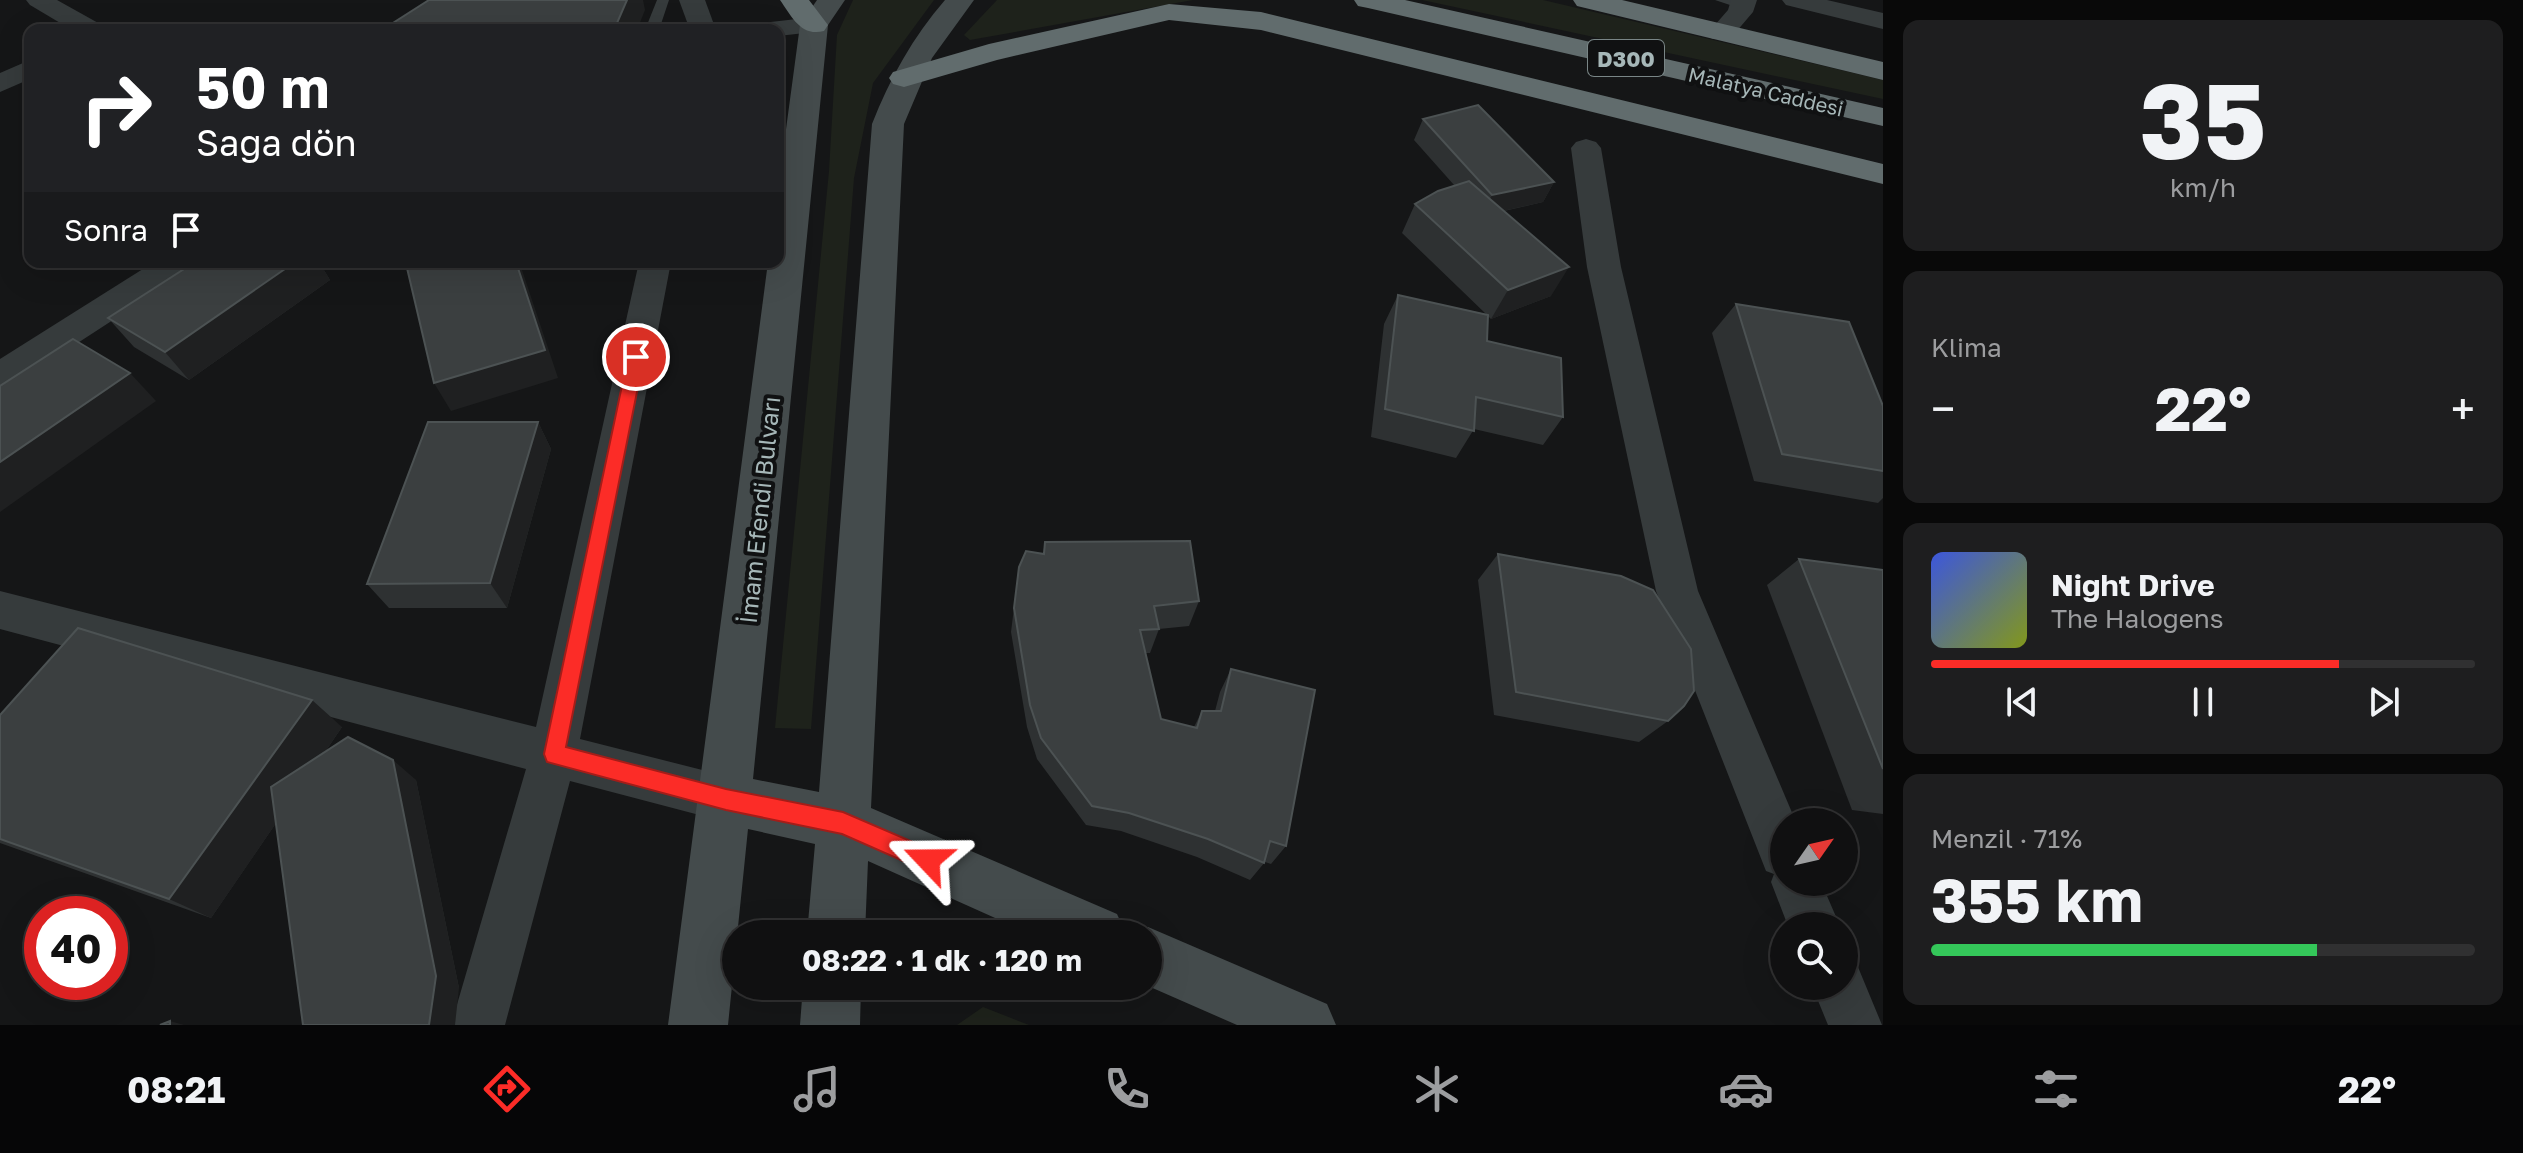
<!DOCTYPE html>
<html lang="tr">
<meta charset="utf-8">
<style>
body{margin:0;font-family:"Golos Text",sans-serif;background:#1e1e1f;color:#f1f3f6;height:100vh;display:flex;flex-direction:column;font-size:30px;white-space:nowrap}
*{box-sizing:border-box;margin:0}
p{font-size:26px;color:#9c9d9f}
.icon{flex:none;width:44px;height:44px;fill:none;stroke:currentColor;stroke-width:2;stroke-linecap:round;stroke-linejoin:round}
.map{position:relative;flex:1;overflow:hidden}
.panel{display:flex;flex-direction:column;gap:20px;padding:20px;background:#090909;width:640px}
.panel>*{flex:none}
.banner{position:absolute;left:24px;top:24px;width:760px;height:244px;border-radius:16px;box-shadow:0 8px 32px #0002,0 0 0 2px #303031;background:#202124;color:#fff;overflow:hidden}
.needle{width:52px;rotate:56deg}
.controls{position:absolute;left:1770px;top:808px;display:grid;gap:16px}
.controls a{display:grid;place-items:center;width:88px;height:88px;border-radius:50%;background:#101011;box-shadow:0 8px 32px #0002,0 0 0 2px #303031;font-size:40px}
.speed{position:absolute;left:24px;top:896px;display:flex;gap:16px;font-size:40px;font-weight:700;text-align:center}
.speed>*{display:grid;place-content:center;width:104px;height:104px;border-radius:50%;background:#101011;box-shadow:0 8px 32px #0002,0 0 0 2px #303031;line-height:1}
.speed .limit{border:12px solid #d22;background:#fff;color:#111}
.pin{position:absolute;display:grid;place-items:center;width:68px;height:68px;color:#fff;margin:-34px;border:4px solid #fff;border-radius:50%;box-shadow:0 2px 8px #0007}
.me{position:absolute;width:88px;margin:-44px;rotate:293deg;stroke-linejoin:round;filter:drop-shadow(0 0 6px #0008)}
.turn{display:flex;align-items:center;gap:28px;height:168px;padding:0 40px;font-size:36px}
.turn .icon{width:104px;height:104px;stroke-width:2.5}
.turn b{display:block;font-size:56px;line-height:68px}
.then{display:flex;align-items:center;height:76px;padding:0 40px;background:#0003;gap:16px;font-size:30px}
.big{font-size:60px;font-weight:700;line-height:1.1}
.panel .tile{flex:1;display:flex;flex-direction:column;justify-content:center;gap:12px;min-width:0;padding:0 28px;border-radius:16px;background:#1e1e1f}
.panel .dial{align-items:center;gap:0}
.dial b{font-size:104px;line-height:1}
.song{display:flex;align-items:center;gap:24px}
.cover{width:96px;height:96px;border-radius:12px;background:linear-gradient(135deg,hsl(230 70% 55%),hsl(70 70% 35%))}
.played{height:8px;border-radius:4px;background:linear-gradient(90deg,#fc2c27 75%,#303031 75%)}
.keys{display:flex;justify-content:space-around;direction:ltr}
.heat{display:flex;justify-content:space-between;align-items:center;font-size:44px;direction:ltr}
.charge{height:12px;border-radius:6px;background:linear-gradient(90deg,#34c759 71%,#303031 0)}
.trip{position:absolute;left:722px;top:920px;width:440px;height:80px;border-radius:40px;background:#101011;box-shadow:0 8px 32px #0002,0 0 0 2px #303031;font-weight:700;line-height:80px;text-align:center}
.menu{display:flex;height:128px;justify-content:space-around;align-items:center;background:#060607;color:#9c9d9f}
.menu .icon{width:56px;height:56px}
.menu .on{color:#fc2c27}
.menu b{font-size:36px;color:#f1f3f6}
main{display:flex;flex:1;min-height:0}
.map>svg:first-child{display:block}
.green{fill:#1e221b}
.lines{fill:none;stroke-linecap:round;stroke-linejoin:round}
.lane{fill:#363b3c;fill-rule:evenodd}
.street{fill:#363b3c;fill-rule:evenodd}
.secondary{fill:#444b4c;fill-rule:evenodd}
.highway{fill:#616c6d;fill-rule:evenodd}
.wall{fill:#2e3132}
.shaded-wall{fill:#1f2021}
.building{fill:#3b3f40;stroke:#4c5253;stroke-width:2}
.route{fill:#fc2c27;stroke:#a41d19;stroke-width:2}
.labels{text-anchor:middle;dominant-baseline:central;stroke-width:8;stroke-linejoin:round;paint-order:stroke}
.far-street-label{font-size:20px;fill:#a6b7b8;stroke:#101112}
.shield{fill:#101112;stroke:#798586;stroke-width:2}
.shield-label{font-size:22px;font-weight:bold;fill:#a6b7b8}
.street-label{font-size:24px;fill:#a6b7b8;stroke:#101112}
</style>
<main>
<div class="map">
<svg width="1883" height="1025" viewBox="0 0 1883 1025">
<rect width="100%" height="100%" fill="#151617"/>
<g class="green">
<polygon points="853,0 934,0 873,83 854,178 811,729 775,728 829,171 837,35"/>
<polygon points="997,0 1193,0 970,40 964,35"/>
<polygon points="1422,0 1543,0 1883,80 1883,99"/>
<polygon points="983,1007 1029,1025 957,1025"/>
</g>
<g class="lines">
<g class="lane">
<polygon points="657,0 669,0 659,30 645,30"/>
<polygon points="1715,0 1737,0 1748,5 1742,9"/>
</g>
<g class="street">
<polygon points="26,0 57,0 100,24 104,30 72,30 30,5"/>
<polygon points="679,0 705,0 716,30 690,30"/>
<polygon points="1731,0 1757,0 1753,12 1730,39 1712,39 1708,33 1728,10"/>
<polygon points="1782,0 1827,0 1883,13 1883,29 1786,5"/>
<polygon points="814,17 823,19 827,25 823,31 778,36 778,30 749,30 753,24"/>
<polygon points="30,60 30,79 0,92 0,73"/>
<polygon points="1586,139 1596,142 1601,148 1621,267 1698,591 1796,822 1784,822 1784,882 1821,882 1840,926 1788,926 1771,882 1774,874 1766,871 1656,591 1587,267 1571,148 1576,142"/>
<polygon points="154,262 194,262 190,270 13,385 0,389 0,359"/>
<polygon points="639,262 671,262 580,739 726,776 743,782 750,799 743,816 726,822 570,781 505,1025 451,1025 526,769 0,629 0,591 536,727"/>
<polygon points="1844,961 1858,967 1882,1025 1828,1025 1812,986 1844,986"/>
</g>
<g class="secondary">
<path d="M817,0h28l-17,25 -75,754 66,13 53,-668c18,-46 41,-87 73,-124h29l-42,58 -28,66 -33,684 246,106 9,20h-95l-163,-73 -3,73h-58l8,-90 -67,-15 -20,196h-60l100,-763h10v-73l22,-164z"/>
<polygon points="1148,927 1327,1004 1336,1025 1237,1025 1148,986 1148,934 1131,934"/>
<polygon points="803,986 861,986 860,1025 800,1025"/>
</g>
<g class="highway">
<path d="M780,0h29l19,25 -4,6c-23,6 -32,-14 -44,-31z"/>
<polygon points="1354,0 1405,0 1883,108 1883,126 1368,8 1358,6"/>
<polygon points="1573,0 1622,0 1883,62 1883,80 1577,6"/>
<polygon points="1169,4 1261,12 1883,164 1883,184 1261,30 1169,20 997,60 904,87 893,84 889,78 893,72 989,44"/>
</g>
</g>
<g class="wall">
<polygon points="1423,119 1554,182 1543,202 1504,211 1551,296 1491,319 1488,316 1487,341 1563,417 1543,445 1474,429 1456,458 1371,437 1384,324 1398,295 1486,314 1402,233 1415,204 1454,185 1414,140"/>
<polygon points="195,262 319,262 330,280 189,380 134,347 108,318"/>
<polygon points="1736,304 1883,406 1883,498 1878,503 1754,481 1712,333"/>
<polygon points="538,422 551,449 507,608 389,608 367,584"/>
<polygon points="1045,542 1199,601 1189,626 1159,629 1150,653 1145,653 1161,719 1194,727 1202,711 1215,711 1220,692 1231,669 1286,846 1271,864 1265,862 1250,880 1197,857 1121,831 1086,825 1037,759 1027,727 1011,632 1019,567 1043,553"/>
<polygon points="1498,554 1668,721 1639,742 1494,715 1478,580"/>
<polygon points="1799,559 1883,570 1883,814 1852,810 1767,585"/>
<polygon points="0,715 342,727 325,752 416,780 459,988 276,823 211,918 0,843"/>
</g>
<g class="shaded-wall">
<polygon points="627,0 643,0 645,10 637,30 614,30"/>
<polygon points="1554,182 1543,202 1481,216 1492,195"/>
<polygon points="295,262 319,262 330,280 189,380 165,352"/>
<polygon points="516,262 518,262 522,270 558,378 451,411 434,383"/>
<polygon points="1569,267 1551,296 1491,319 1508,290"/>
<polygon points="130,373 156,401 0,512 0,462"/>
<polygon points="538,422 551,449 507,608 490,583"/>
<polygon points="312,700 342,727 211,918 169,899"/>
<polygon points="393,760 416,780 459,988 455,1025 429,1025"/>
<polygon points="170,1021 184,1025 170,1025"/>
</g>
<g class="building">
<polygon points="429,0 627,0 614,30 382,30"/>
<polygon points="1478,105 1554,182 1492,195 1423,119"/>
<polygon points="1469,181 1569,267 1508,290 1415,204 1438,191"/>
<polygon points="195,262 295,262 165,352 108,318"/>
<polygon points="430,262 516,262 545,350 434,383 407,268"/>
<polygon points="1398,295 1488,315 1487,341 1561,358 1563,417 1476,397 1474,431 1385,409"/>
<polygon points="1736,304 1849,322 1883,406 1883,471 1782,454"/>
<polygon points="73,339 130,373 0,462 0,386"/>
<polygon points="428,422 538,422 490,583 367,584"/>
<polygon points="1190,541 1199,601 1154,606 1159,629 1140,630 1161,719 1197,728 1202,711 1221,711 1231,669 1315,690 1286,846 1270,841 1264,863 1208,839 1129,813 1092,806 1041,738 1030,705 1014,608 1019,567 1026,551 1044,554 1045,542"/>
<polygon points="1498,554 1621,576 1653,590 1691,649 1694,691 1684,706 1668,721 1516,692"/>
<polygon points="1799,559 1883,570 1883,769"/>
<polygon points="78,628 312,700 169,899 0,839 0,715"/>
<polygon points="348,737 393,760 436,976 429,1025 303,1025 271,787"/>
<polygon points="170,1021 170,1025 160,1025"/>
</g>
<polygon class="route" points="636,352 644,357 566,747 726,789 843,812 936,852 939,860 936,868 928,872 842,834 726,810 547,762 544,754 628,357"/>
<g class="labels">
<g class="far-street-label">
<text transform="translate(1766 91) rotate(13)">Malatya Caddesi</text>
</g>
<rect class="shield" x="1588" y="40" width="76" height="36" rx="6"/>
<g class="shield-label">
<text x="1626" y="58">D300</text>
</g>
<g class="street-label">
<text transform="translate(759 510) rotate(-84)">İmam Efendi Bulvarı</text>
</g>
</g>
</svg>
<div class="controls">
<a><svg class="needle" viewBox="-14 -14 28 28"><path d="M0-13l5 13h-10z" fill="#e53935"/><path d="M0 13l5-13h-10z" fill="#9c9d9f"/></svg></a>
<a><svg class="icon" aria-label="search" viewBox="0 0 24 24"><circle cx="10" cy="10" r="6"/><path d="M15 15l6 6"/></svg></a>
</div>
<div class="speed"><div class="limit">40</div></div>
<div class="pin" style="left:636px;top:357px;background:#d93025"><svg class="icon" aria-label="arrive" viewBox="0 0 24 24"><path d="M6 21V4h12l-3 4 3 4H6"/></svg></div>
<svg class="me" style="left:928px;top:860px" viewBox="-20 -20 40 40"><path d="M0-17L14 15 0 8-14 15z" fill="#fc2c27" stroke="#fff" stroke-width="4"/></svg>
<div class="trip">08:22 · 1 dk · 120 m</div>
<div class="banner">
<div class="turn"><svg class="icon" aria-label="right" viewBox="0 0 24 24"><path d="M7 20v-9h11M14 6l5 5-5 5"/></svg><div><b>50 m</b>Sağa dön</div></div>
<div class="then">Sonra<svg class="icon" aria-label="arrive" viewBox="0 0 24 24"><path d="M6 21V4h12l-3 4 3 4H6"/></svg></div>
</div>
</div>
<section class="panel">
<div class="tile dial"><b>35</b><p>km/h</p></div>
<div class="tile"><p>Klima</p>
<div class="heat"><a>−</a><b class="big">22°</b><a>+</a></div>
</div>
<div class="tile">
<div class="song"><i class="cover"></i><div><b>Night Drive</b><p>The Halogens</p></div></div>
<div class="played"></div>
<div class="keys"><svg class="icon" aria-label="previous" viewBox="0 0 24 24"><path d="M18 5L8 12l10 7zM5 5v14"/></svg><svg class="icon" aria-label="pause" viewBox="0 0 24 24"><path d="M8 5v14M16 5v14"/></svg><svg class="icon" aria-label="next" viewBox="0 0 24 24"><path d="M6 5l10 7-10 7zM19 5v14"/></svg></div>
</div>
<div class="tile"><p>Menzil · 71%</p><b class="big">355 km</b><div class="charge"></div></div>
</section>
</main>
<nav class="menu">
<b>08:21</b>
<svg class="icon on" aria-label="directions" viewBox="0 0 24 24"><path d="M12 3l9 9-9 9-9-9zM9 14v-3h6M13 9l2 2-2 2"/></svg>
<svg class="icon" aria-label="music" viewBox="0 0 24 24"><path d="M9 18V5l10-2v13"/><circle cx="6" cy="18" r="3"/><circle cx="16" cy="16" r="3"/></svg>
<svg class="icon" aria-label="phone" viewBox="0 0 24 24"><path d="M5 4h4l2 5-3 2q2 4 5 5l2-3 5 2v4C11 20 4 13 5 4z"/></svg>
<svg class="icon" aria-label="climate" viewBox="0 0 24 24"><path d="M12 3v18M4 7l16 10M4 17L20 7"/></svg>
<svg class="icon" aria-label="car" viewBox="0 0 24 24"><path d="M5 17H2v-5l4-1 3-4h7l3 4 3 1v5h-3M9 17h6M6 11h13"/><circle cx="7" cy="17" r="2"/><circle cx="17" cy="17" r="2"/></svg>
<svg class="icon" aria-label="filters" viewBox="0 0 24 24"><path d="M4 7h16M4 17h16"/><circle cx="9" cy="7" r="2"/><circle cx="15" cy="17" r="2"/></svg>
<b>22°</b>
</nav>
